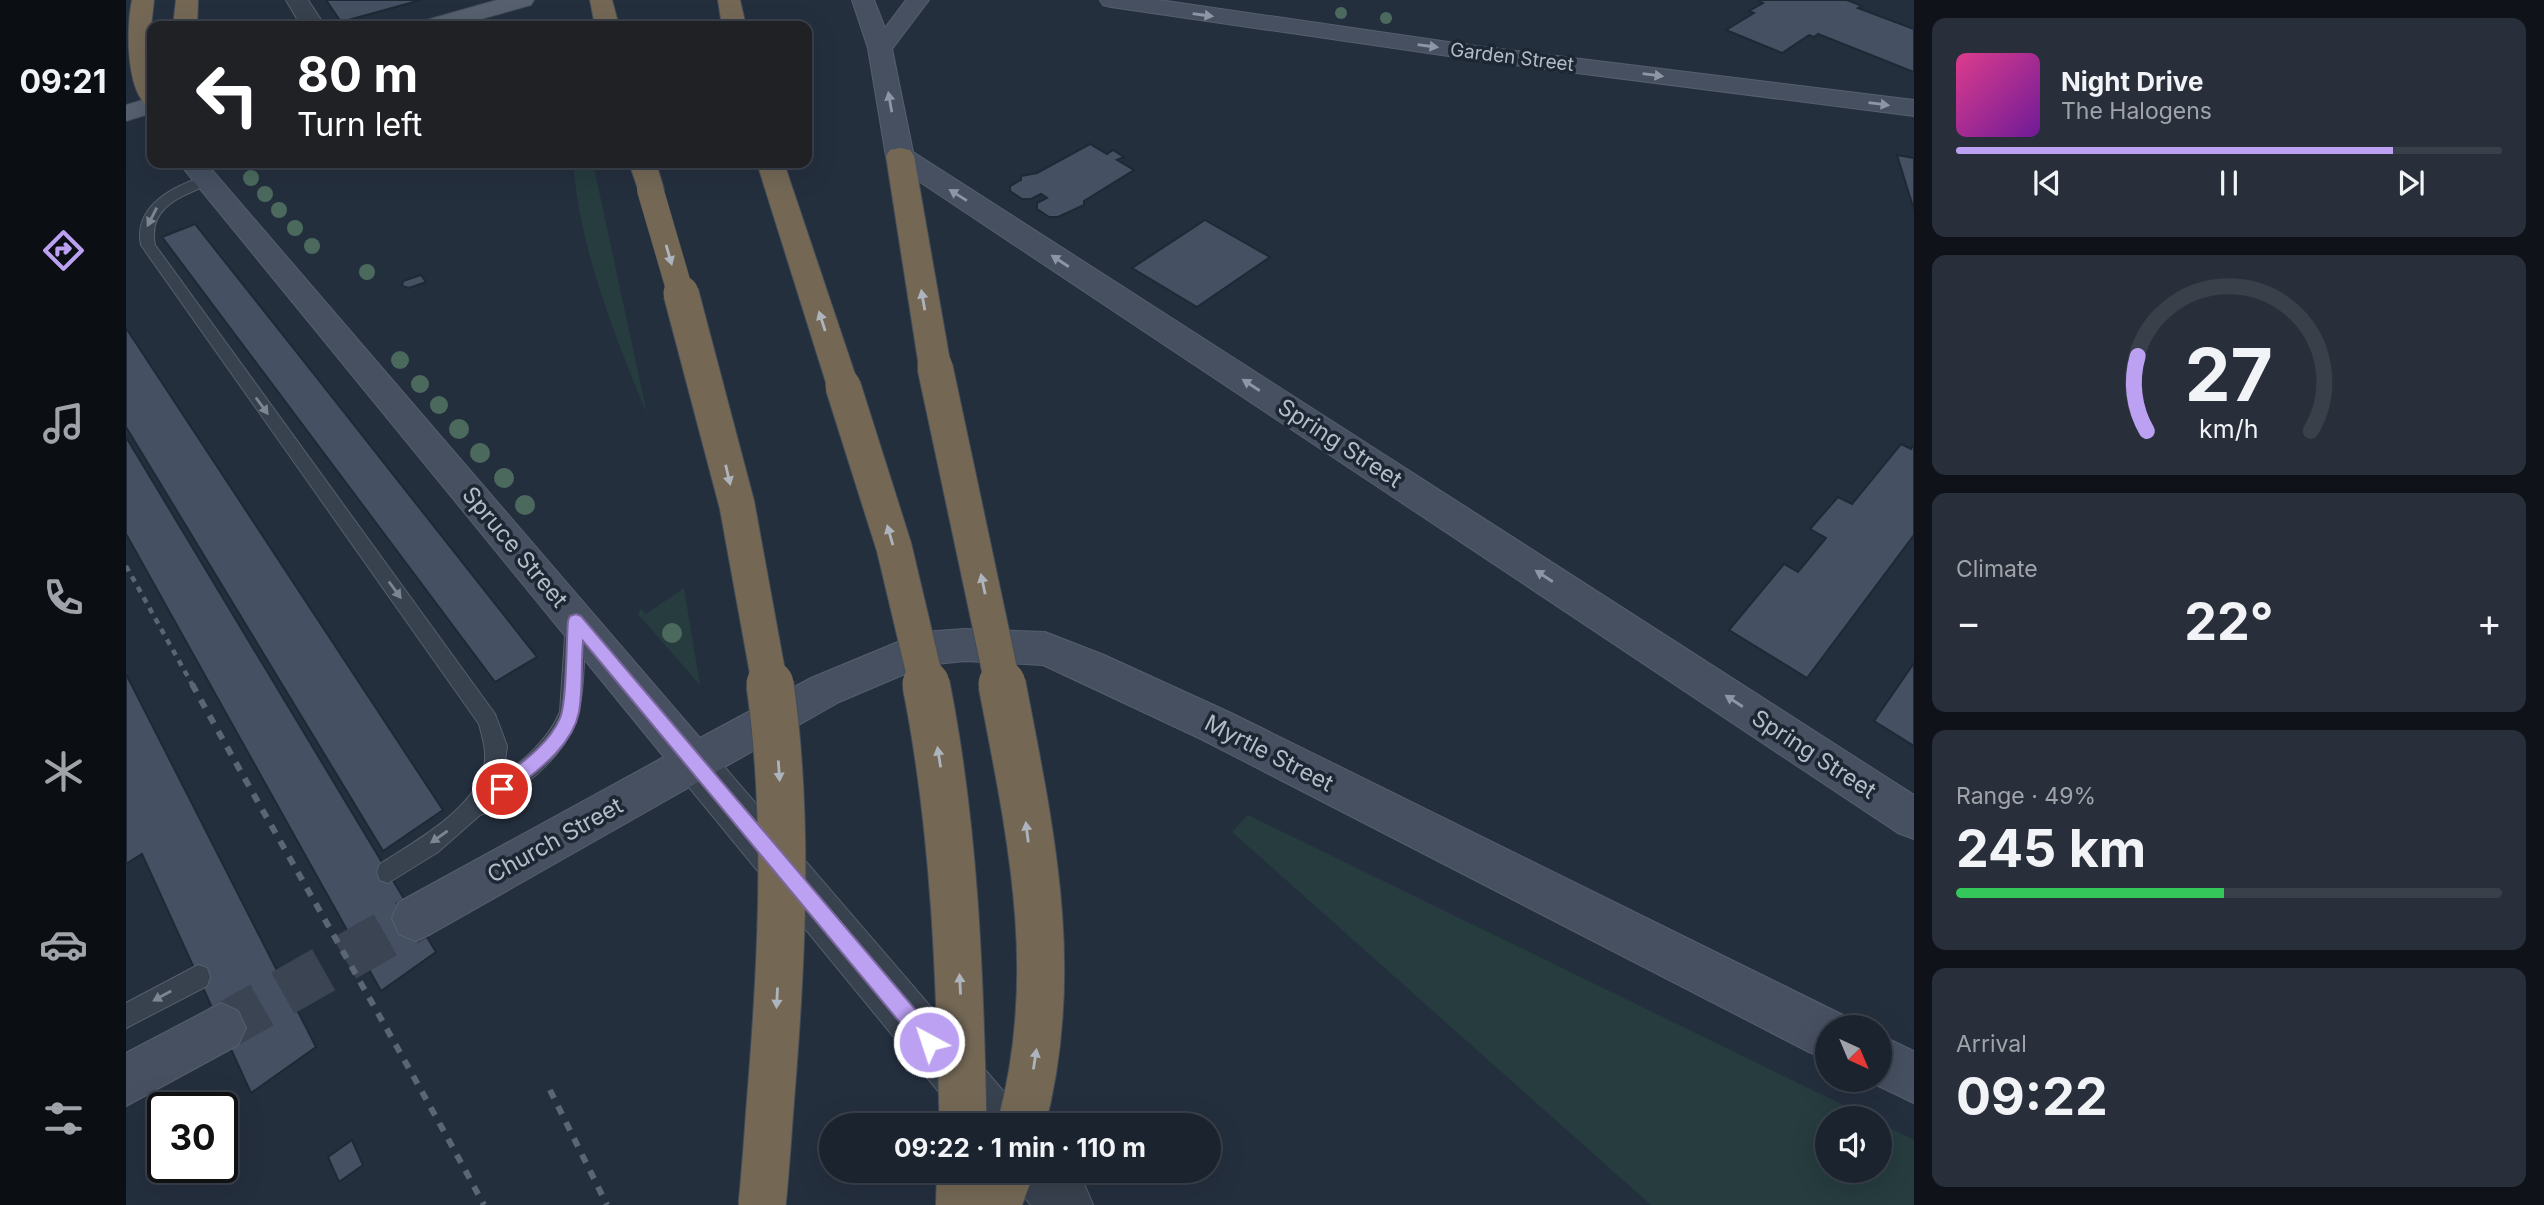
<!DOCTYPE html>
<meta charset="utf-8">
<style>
body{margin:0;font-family:Inter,sans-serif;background:#282f3a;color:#f1f3f6;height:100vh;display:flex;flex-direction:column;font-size:26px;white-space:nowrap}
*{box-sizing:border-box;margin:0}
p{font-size:23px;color:#a0a4aa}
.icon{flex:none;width:38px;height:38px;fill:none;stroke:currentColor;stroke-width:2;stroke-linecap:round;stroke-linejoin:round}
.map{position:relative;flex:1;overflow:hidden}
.panel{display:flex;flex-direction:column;gap:18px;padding:18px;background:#0f1319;width:630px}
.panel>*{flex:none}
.hud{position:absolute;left:21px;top:21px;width:665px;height:147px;border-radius:14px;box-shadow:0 7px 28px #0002,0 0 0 2px #39404a;background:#202124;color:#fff;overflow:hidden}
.needle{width:46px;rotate:136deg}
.tools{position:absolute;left:1689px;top:1015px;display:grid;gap:14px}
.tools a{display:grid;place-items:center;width:77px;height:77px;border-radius:50%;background:#1b232e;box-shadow:0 7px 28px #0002,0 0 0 2px #39404a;font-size:35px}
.speed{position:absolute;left:21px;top:1092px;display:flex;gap:14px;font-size:35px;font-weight:700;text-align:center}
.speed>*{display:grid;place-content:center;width:91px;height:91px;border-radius:50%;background:#1b232e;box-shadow:0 7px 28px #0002,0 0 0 2px #39404a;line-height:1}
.speed .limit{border:4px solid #111;border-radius:10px;background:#fff;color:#111}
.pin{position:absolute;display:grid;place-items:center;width:60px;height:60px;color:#fff;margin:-30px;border:4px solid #fff;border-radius:50%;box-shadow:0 2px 7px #0007}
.me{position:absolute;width:77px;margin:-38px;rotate:320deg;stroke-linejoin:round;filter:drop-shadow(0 0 5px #0008)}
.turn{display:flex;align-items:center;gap:24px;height:147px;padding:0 35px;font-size:32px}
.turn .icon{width:91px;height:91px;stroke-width:2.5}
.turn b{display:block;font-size:49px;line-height:60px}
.big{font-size:52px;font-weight:700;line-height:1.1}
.panel .widget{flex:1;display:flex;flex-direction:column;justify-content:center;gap:10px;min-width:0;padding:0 24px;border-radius:14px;background:#282f3a}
.panel .dial{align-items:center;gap:0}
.dial svg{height:182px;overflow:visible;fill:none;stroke:#39404a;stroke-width:7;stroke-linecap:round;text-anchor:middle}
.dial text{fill:#f1f3f6;stroke:none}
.song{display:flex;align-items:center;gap:21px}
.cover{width:84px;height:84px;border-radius:10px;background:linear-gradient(135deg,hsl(330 70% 55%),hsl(280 70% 35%))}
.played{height:7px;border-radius:4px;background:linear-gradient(90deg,#bca0f2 80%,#39404a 80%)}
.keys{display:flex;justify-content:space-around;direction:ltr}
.heat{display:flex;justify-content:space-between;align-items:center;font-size:38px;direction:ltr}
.charge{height:10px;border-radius:5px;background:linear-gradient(90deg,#34c759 49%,#39404a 0)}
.trip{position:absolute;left:693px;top:1113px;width:402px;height:70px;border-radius:35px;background:#1b232e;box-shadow:0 7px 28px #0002,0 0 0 2px #39404a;font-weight:700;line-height:70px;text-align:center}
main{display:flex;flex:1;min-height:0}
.menu{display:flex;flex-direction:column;width:126px;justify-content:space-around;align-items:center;background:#0b0e12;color:#a0a4aa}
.menu .icon{width:49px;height:49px}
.menu .selected{color:#bca0f2}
.menu b{font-size:32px;color:#f1f3f6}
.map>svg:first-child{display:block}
.green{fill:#263c3f}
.building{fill:#455162;stroke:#1f2835;stroke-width:2}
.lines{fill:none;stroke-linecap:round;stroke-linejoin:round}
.secondary-tunnel{stroke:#3a4453;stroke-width:47;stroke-dasharray:47 24;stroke-linecap:butt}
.lane-casing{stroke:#565f6c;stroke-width:2}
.street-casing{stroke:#565f6c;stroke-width:2}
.secondary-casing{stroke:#565f6c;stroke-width:2}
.primary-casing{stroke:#414a57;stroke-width:2}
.highway-casing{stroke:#434c59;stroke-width:2}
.lane{fill:#38414e;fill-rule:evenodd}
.street{fill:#38414e;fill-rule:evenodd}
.secondary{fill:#465061;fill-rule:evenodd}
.primary{fill:#56606e;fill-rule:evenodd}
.highway{fill:#746855;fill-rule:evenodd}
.rail-far1{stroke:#5a6575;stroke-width:4.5;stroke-dasharray:6 6;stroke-linecap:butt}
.rail{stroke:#5a6575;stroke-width:6;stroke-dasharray:9 9;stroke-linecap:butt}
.highway-bridge-far2-casing{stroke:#434c59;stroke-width:27;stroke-linecap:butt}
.highway-bridge-far1-casing{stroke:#434c59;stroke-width:37;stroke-linecap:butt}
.highway-bridge-casing{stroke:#434c59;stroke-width:49;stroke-linecap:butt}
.highway-bridge-far2{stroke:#746855;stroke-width:26}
.highway-bridge-far1{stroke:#746855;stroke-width:35}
.highway-bridge{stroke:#746855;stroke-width:47}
.tree{fill:#4b6a5d}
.oneway{fill:#8e96a5}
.oneway2{fill:#7c8592}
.oneway3{fill:#aeb4bd}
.route{fill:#bca0f2;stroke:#7a689d;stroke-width:2}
.labels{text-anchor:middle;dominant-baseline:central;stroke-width:7;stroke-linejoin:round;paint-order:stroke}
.far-street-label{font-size:19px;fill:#b4bcc9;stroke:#1d2633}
.street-label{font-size:23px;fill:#b4bcc9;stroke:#1d2633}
</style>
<main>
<nav class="menu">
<b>09:21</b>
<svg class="icon selected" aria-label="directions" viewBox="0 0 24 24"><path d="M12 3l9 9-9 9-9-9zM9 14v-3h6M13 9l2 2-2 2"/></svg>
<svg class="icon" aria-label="music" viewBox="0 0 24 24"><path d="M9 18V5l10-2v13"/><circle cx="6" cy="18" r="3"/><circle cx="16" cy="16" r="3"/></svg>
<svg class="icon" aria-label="phone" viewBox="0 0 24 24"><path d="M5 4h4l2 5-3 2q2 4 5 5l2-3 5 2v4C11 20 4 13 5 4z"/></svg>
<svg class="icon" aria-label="climate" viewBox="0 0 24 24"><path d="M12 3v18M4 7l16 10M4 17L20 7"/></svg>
<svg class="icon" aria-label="car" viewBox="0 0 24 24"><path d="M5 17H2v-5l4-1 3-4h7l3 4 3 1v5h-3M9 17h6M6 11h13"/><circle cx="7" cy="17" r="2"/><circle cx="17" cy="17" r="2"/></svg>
<svg class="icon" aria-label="filters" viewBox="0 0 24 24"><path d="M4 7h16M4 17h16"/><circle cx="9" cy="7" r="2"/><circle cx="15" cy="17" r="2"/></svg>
</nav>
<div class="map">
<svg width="1788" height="1205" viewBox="0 0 1788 1205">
<rect width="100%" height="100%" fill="#242f3e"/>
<g class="green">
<path d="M447,163h20l54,251c-33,-80 -67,-164 -74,-251z"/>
<polygon points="558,588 574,685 512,614 515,609 520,614"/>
<polygon points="1122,815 1744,1118 1701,1118 1701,1171 1754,1171 1754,1123 1788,1140 1788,1205 1525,1205 1106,832"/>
</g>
<g class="building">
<polygon points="200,0 295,0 215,22"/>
<polygon points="1631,0 1721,0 1736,6 1732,8 1788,29 1788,72 1692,34 1688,37 1683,35 1656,53 1600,30 1628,13 1623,11 1637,3"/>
<polygon points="964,144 981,154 987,150 998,157 991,160 1008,170 958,201 958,205 932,217 923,217 911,209 911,203 921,198 915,194 905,199 896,199 884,191 884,186 895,180 895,176 911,173"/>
<polygon points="1771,155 1788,158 1788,210"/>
<polygon points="1079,220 1144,257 1071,307 1006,268"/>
<polygon points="69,224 195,383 411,657 369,682 36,237"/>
<polygon points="295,275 300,282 283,288 276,286 277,281"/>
<polygon points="0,328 317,810 257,851 0,427"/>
<polygon points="0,437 310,952 255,991 0,534"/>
<polygon points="1775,444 1785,449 1788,444 1788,535 1681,678 1603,630 1658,564 1672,572 1700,538 1684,529 1712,497 1726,504"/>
<polygon points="1788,663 1788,746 1748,721"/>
<polygon points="0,674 190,1047 125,1093 16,854 0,864"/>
<polygon points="226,1140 237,1165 213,1182 202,1157"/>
</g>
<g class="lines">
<polyline class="secondary-tunnel" points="95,1028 289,918"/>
<defs>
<g id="lane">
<path d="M81,176l7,4 -2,3c-29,13 -65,23 -57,62l340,469 12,32 -4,30c23,-18 45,-36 57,-64l6,-90 3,-6 7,-2 7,2 3,6c-5,81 4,112 -66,166 -12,9 -25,23 -40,27l-42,37 -50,31 -8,-3 -3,-8 3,-8c33,-21 91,-53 103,-93 5,-16 0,-32 -4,-47l-338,-479c-8,-39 33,-60 66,-69z"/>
<polygon points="72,965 81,968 84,977 81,986 0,1028 0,1003"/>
</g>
<g id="street">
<polygon points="160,0 182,0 199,26 175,26"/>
<polygon points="568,743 583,749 891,1107 899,1125 840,1125 553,775 547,762 553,749"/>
<polygon points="885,1171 946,1171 959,1186 967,1205 905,1205 892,1190"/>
</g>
<g id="secondary">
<polygon points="726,0 748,0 759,28 780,0 803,0 766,49 787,152 1788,795 1788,839 1772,833 764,162 760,156 742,48"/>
<polygon points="974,0 1033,0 1350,46 1788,100 1788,116 1350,60 985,7 977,5"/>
<polygon points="53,163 80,163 574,738 685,678 796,632 839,629 919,632 978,655 1105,713 1719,1016 1723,1027 1701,1027 1701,1059 1683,1052 1075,739 917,665 839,661 800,665 713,702 305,934 289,941 273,934 266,918 273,902 538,757"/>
<polygon points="95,1003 112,1011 120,1028 112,1045 0,1106 0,1053"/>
<polygon points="1754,1035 1788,1051 1788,1103 1740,1080 1754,1080"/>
</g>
<g id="primary">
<polygon points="371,0 408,0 405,5 330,26 293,26 297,21"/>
<polygon points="26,97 26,113 0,121 0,105"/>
</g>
<g id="highway">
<path d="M6,0h22l-6,54 4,30v24c-26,-10 -26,-79 -20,-108z"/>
<polygon points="50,0 72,0 71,26 47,26"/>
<polygon points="464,0 486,0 493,26 469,26"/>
<polygon points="592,0 614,0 620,26 596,26"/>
<polygon points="774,148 784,150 788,156 825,367 820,375 809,378 798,375 793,367 760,156 764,150"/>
<polygon points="503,163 530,163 538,189 534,195 524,197 514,195"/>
<polygon points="631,163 658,163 733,386 729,394 717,397 705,394 701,386"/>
<polygon points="811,1171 909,1171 896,1205 810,1205"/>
</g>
</defs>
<use href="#lane" class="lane-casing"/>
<use href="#street" class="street-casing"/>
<use href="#secondary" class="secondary-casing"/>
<use href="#primary" class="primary-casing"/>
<use href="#highway" class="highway-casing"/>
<use href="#lane" class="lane"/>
<use href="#street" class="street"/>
<use href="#secondary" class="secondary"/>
<use href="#primary" class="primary"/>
<use href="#highway" class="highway"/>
<polyline class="rail-far1" points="0,566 67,686"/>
<g class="rail">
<path d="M66,684c96,174 198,346 292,521"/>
<polyline points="424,1090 481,1205"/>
</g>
<defs>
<polyline id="highway-bridge-far2" points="524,189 555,295"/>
<g id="highway-bridge-far1">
<polyline points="555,293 611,505 644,686"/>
<polyline points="809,367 877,686"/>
<polyline points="717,386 768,547 801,686"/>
</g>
<g id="highway-bridge">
<path d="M800,684c29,145 34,294 37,441"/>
<path d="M876,684c29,151 60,289 19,441"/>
<path d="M636,1205c4,-37 6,-74 9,-111 11,-136 18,-275 -1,-410"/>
</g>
</defs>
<use href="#highway-bridge-far2" class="highway-bridge-far2-casing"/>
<use href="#highway-bridge-far1" class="highway-bridge-far1-casing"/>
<use href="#highway-bridge" class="highway-bridge-casing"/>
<use href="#highway-bridge-far2" class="highway-bridge-far2"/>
<use href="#highway-bridge-far1" class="highway-bridge-far1"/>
<use href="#highway-bridge" class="highway-bridge"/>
</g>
<g class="tree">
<circle cx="1215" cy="13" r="6"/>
<circle cx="1260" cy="18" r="6"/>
<circle cx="125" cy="178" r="8"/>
<circle cx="139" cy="194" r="8"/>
<circle cx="153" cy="210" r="8"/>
<circle cx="169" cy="228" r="8"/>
<circle cx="186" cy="246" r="8"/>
<circle cx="241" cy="272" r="8"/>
<circle cx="274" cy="360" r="9"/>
<circle cx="294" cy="384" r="9"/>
<circle cx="313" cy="405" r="9"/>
<circle cx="333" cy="429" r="10"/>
<circle cx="354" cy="453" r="10"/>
<circle cx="378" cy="478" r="10"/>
<circle cx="399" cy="505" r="10"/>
<circle cx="546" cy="633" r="10"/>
</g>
<defs><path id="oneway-solid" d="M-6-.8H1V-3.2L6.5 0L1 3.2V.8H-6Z" transform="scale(1.75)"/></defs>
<g class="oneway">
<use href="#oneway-solid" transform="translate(1077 15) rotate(8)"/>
<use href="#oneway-solid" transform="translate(1302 46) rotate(8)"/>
<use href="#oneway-solid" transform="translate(1527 75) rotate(7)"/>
<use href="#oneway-solid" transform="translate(764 102) rotate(-100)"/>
<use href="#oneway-solid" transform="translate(1753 104) rotate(7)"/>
<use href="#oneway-solid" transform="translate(832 195) rotate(-148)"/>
<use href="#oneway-solid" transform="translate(934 261) rotate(-147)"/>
<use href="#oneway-solid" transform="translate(1125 385) rotate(-147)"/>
<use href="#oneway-solid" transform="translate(1418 576) rotate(-147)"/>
<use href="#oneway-solid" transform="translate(1608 701) rotate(-147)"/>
</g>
<g class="oneway2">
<use href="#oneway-solid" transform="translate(26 217) rotate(117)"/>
<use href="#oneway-solid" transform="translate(136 406) rotate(54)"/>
<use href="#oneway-solid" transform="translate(269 590) rotate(54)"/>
<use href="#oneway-solid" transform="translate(313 837) rotate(145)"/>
<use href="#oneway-solid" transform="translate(36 996) rotate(151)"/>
</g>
<g class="oneway3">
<use href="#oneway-solid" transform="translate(543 255) rotate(74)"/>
<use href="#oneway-solid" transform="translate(797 300) rotate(-100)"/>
<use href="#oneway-solid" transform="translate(696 321) rotate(-108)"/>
<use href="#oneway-solid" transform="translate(602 475) rotate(77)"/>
<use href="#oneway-solid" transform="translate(764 535) rotate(-106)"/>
<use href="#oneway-solid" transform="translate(857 584) rotate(-102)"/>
<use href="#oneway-solid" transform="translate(813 757) rotate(-99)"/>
<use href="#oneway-solid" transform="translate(653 771) rotate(86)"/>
<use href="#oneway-solid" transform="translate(901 832) rotate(-97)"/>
<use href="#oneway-solid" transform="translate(834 984) rotate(-93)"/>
<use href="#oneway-solid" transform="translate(651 998) rotate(93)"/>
<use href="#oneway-solid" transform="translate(909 1059) rotate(-81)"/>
</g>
<path class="route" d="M450,614l5,2 356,419 3,7 -3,7 -8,3 -7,-3 -339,-408c-2,23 0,49 -4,71 -7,36 -45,61 -71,82l-6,3 -6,-3 -3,-5 3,-6c22,-18 52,-37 64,-65 7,-16 6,-76 8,-97l2,-5z"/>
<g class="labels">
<g class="far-street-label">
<text transform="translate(1386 57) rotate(7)">Garden Street</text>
</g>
<g class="street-label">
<text transform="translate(1214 443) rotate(33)">Spring Street</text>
<text transform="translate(389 547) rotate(50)">Spruce Street</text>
<text transform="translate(1143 753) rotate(27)">Myrtle Street</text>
<text transform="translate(1688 754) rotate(33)">Spring Street</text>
<text transform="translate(429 840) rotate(-29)">Church Street</text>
</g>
</g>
</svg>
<div class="tools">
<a><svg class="needle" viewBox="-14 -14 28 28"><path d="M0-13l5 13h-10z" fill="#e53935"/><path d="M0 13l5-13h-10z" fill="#a0a4aa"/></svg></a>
<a><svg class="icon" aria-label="sound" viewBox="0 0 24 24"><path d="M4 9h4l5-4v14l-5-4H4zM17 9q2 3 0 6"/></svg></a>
</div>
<div class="speed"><div class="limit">30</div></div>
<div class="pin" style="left:376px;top:789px;background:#d93025"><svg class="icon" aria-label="arrive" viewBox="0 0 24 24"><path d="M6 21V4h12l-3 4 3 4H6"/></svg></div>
<svg class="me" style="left:803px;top:1042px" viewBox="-20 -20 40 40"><circle r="17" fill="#bca0f2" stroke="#fff" stroke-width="3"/><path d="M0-11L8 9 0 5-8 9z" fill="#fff"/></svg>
<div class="trip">09:22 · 1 min · 110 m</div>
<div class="hud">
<div class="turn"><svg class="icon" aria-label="left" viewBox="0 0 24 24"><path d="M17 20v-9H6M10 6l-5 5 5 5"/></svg><div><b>80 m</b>Turn left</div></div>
</div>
</div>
<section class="panel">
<div class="widget">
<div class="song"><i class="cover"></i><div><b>Night Drive</b><p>The Halogens</p></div></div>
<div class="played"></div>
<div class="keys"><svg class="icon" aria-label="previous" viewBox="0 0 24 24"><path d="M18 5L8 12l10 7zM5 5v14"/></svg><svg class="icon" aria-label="pause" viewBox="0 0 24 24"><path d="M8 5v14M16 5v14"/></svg><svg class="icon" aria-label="next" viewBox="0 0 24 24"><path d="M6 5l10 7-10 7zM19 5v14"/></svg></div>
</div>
<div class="widget dial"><svg viewBox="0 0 100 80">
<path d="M14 69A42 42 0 1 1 86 69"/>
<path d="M14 69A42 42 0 0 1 10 36" stroke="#bca0f2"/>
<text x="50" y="56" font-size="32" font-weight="700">27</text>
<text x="50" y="72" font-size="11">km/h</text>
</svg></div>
<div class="widget"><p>Climate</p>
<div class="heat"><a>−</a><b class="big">22°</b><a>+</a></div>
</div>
<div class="widget"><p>Range · 49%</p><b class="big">245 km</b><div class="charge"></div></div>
<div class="widget"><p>Arrival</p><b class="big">09:22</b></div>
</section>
</main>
